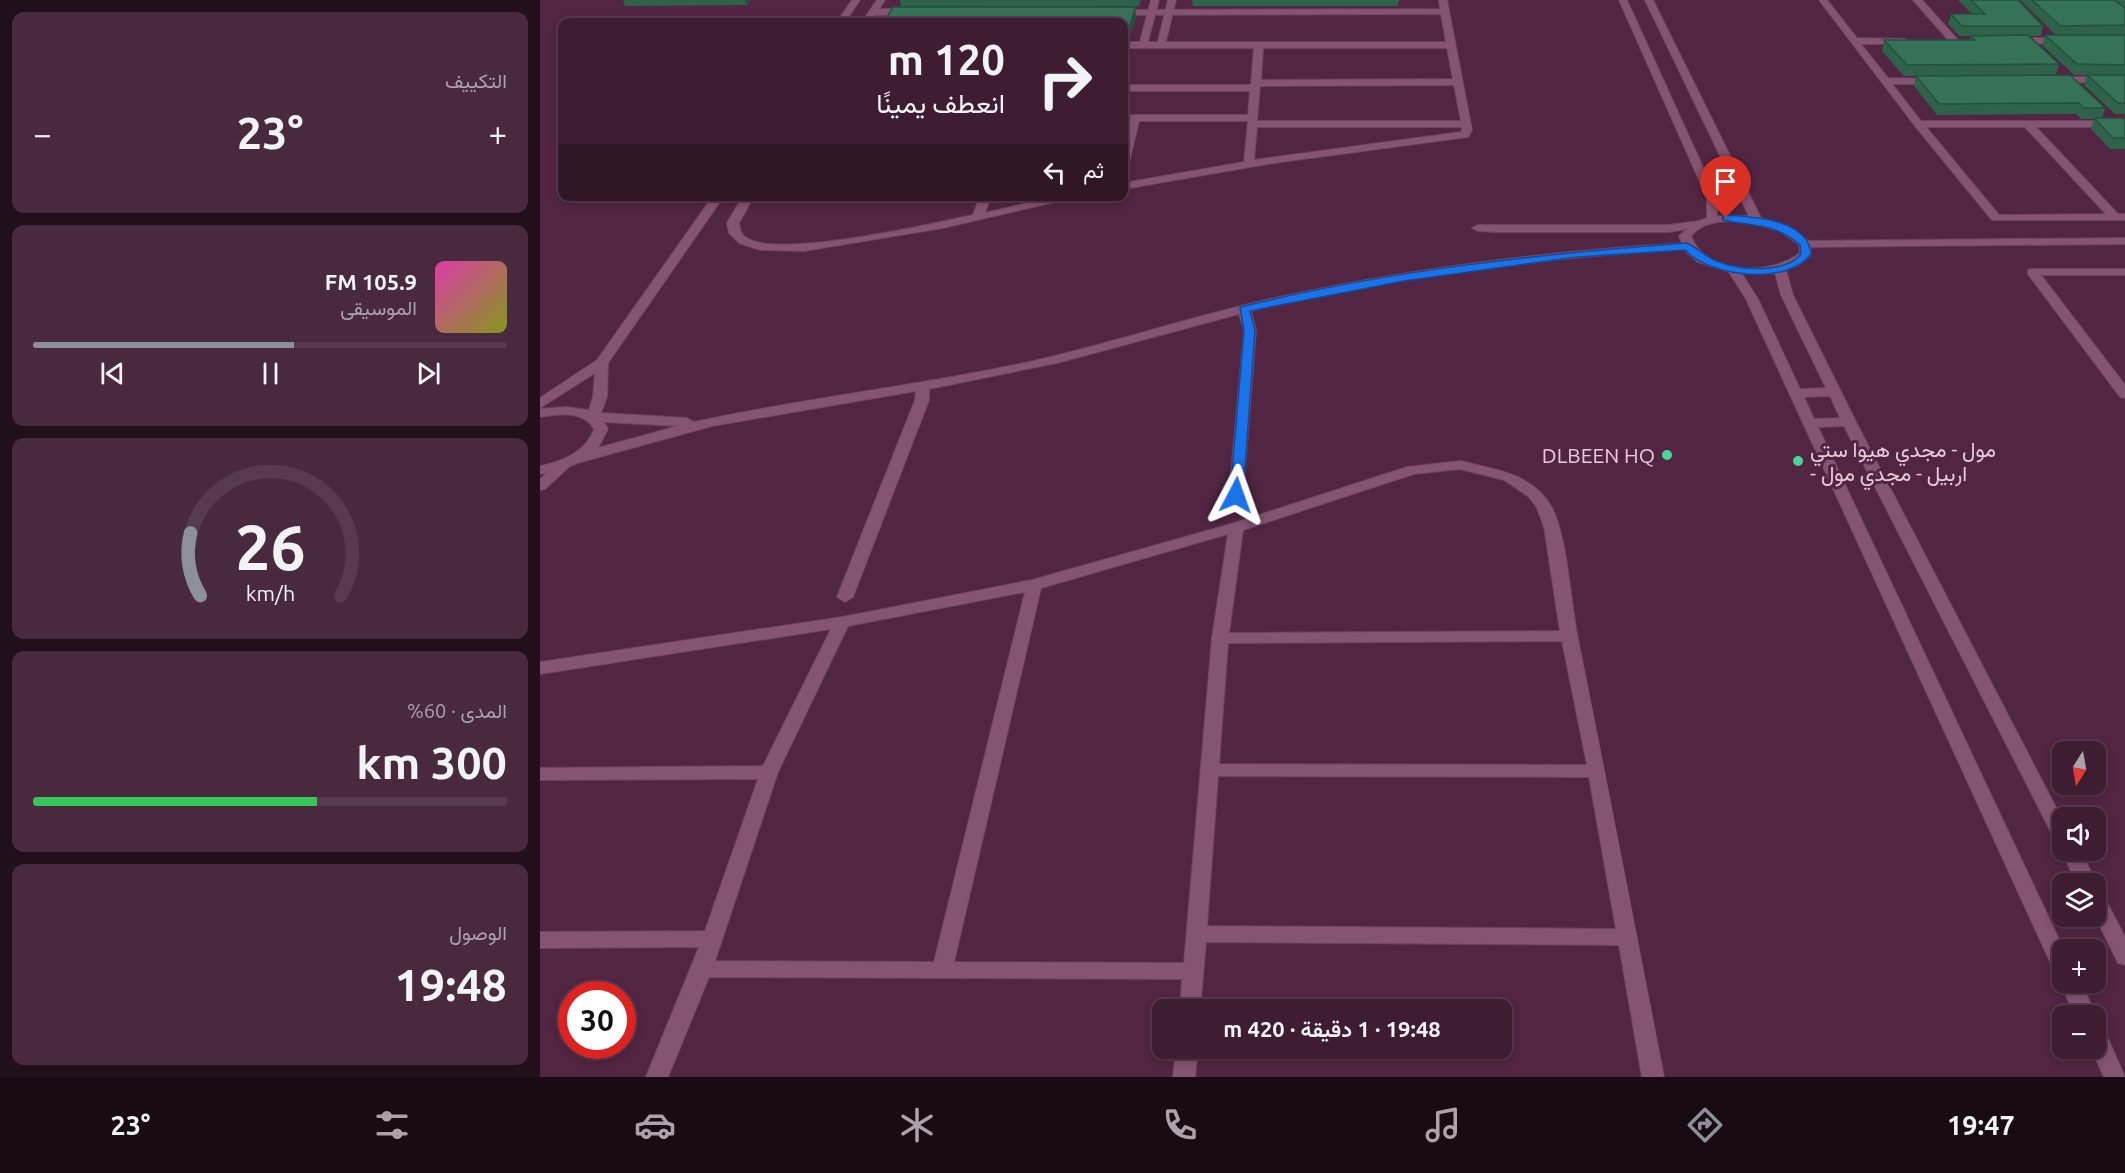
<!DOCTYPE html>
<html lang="ar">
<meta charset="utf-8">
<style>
body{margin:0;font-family:Ubuntu,Vazirmatn,sans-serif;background:#49293e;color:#f1f3f6;direction:rtl;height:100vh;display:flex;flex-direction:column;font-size:22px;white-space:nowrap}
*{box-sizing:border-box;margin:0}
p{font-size:20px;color:#ada1ac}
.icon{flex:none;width:33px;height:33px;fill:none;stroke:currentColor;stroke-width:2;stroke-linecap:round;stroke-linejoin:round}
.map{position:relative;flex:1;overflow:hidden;direction:ltr}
.details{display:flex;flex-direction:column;gap:12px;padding:12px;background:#220f1c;width:540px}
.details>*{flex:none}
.guide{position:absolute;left:18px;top:18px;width:570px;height:183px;border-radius:12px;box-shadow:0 3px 9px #0003,0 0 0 2px #573a4d;direction:rtl;background:#3e1c32;color:#f1f3f6;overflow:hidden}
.needle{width:39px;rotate:191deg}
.buttons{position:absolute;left:1512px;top:741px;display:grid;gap:12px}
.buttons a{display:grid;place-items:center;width:54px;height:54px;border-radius:12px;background:#3e1c32;box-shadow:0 3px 9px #0003,0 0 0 2px #573a4d;font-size:30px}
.speed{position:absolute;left:18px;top:981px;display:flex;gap:12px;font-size:30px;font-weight:700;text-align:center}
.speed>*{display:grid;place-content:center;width:78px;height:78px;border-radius:50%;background:#3e1c32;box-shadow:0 3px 9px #0003,0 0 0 2px #573a4d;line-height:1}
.speed .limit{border:9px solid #d22;background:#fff;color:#111}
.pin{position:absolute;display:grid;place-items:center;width:51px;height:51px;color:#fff;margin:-62px -26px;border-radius:50% 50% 50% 0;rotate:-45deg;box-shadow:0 0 6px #0007}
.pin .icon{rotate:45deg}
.me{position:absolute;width:66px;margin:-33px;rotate:4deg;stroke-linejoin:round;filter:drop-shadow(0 0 4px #0008)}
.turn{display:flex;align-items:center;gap:21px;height:126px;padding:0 24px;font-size:27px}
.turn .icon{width:78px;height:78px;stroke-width:2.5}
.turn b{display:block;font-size:42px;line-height:51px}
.then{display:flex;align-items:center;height:57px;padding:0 24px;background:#0003;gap:12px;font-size:22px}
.big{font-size:45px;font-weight:600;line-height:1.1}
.details .widget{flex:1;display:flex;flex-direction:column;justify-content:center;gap:9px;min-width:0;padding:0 21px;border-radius:12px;background:#49293e}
.details .dial{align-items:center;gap:0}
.dial svg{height:156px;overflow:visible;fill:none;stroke:#573a4d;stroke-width:7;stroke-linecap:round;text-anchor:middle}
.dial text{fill:#f1f3f6;stroke:none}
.song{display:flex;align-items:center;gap:18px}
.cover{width:72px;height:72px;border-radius:9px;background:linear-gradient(135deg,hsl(320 70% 55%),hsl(70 70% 35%))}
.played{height:6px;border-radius:3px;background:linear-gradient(90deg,#8c9099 55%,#573a4d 55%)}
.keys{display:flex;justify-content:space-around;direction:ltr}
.heat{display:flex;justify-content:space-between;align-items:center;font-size:33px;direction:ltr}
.charge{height:9px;border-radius:4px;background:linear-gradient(90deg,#34c759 60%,#573a4d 0)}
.trip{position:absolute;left:612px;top:999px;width:360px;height:60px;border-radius:12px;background:#3e1c32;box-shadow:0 3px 9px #0003,0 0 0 2px #573a4d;font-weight:600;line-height:60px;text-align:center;direction:rtl}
.dock{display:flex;height:96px;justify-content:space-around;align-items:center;background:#190b14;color:#ada1ac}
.dock .icon{width:42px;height:42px}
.dock .on{color:#8c9099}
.dock b{font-size:27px;color:#f1f3f6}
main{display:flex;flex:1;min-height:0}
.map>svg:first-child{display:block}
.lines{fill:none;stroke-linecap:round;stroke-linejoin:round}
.street-casing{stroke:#6b455e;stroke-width:2}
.secondary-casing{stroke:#6b455e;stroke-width:2}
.street{fill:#845472;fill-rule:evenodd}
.secondary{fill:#845472;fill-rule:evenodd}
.wall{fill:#2e624b}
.shaded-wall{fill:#25503d}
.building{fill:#357257;stroke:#25503d;stroke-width:1.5}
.route{fill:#1a73e8;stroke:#114b97;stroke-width:1.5}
.poi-dot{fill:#4ad49c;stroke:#522542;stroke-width:2}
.labels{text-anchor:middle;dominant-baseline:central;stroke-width:6;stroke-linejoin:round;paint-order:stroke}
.poi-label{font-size:21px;fill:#e8ccdc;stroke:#522542;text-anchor:start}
</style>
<main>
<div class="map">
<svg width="1585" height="1077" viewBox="0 0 1585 1077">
<rect width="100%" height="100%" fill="#522542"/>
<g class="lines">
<defs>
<g id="street">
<polygon points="312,0 320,0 305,22 297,22"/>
<polygon points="337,0 345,0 339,9 369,9 373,12 369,15 335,15 330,22 322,22"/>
<path d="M899,0h8l25,130 -4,7 -194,26 -150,26v-6l120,-21 4,-41h-109l-10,42 -5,3v-22l5,-23h-5v-6h124l2,-24h-126v-6h127l3,-37h-130v-6h322l-5,-28 -325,1 -4,-3 1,-2 327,-1zM723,48h184l6,31 -192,1zM914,85l7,36h-204l3,-35zM717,127h205v3l-1,2 -207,28z"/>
<path d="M1279,0h8l30,38 49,1v4l-3,1h-42l27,34 51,1v4l-3,1h-44l29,37h204v6h-89l82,87h7v6h-133l-77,-94zM1386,127h99l81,87 -107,1z"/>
<polygon points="1373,0 1382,0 1417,39 1417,43 1411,43"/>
<polygon points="1474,38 1522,38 1526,41 1522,44 1471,43 1471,39"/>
<polygon points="1516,77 1585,77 1585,83 1513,82 1513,78"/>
<path d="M173,196h11l-116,167 -1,34 -6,16 86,5 7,4c111,-24 224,-36 335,-60 81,-18 160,-45 241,-63 137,-30 277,-48 417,-56l6,3 -6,3c-147,9 -293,28 -436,62l5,19 -13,165 -7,4 -7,-4 15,-165 -5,-16 -182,49 -128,26v11l-76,197 -8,5 -8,-5 78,-197 1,-9 -204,35 -131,36 -11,4 -25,23 -5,1v-11l7,-6 -7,1v-8c23,-5 46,-14 54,-37 -10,-19 -36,-15 -54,-12v-8l26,-2 23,3 4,-13 2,-24 -55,35v-10l57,-38zM64,422l74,4 -80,22 10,-19z"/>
<path d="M203,196h11l-15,27c1,7 2,12 8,15 31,21 185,-14 226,-23l7,-19h11l-6,17 73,-17h22l-137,32 -139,23 -44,-1 -21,-7 -10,-10 -2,-10z"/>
<polygon points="1159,221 1165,224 1163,226 1129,232 956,232 938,231 932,228 938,225 1129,225"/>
<polygon points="1492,269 1585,269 1585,275 1501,275 1585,385 1585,398 1580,397 1488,274 1488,270"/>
<path d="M920,461c33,8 72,12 91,45 16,27 20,99 27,133 30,146 58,292 86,438h-22l-23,-132 -413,-3 -6,68h-20l2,-31 -473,-2 -41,100h-22l53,-130 -159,1v-16l165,-1 53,-152 -218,1v-12l223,-2 68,-137 -291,45v-12l302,-45 190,-37 199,-56 176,-57zM920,469l44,11 25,17 8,11 7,19 16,104 -331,2 14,-103 171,-56zM688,534l-16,104 -28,325 -230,-1 87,-374zM485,592l-91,370 -219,-1 63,-189 70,-146zM1022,641l25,124 -368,-1 9,-121zM678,776l371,1 27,152 -409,-3z"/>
<polygon points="636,1048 658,1048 655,1077 633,1077"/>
</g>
<g id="secondary">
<polygon points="611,0 619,0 607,45 603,48 599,45"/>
<polygon points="628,0 636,0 625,45 621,48 617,45"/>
<path d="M1079,0h8l90,198v18h32l-104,-216h8l108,218 27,8 20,15 317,-3v6l-314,3 -1,9 -11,9 -13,5 7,25 63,127 206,397v24l-7,-2 -2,-5 -209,-410 -26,1 246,523h-2v24l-7,-2 -3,-6 -306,-667 -17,-27 -31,-10 -12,-10 -7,-16 14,-13 14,-5v-20zM1201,221l39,10 19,14 1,8c-30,23 -93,23 -109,-17 13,-15 31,-15 50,-15zM1235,273l6,22 45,93 -26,1 -42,-90 -16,-25zM1290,396l10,22 -26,1 -10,-22z"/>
<polygon points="1522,846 1522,850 1540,850 1557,884 1556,886 1556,884 1537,884 1521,850"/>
<polygon points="1556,892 1563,895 1585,937 1585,965 1578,963 1555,916"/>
<polygon points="1522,976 1522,982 1541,982 1556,1016 1556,1018 1556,1016 1535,1016 1520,982"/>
<polygon points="1556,1027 1564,1030 1585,1077 1564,1077 1551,1048 1556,1048"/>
</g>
</defs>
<use href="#street" class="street-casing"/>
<use href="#secondary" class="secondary-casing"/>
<use href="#street" class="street"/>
<use href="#secondary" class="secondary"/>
</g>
<g class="wall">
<polygon points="83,0 211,0 207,5 85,6"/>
<polygon points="360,0 601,0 599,6 361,7"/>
<polygon points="652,0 859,0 858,6 653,6"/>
<polygon points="1418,0 1478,0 1503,26 1501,36 1488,36 1519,64 1516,75 1364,76 1342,51 1344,40 1430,40 1431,36 1420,36 1408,24 1411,14 1432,14"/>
<polygon points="1480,0 1585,0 1585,114 1575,114 1544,85 1547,75 1534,75 1502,45 1505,35 1516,35"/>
<polygon points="596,17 589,40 584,40 584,22"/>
<polygon points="1376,76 1565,108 1562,118 1585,120 1585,149 1570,149 1551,129 1554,119 1541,119 1536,114 1397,115 1374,86"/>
</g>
<g class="shaded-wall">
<polygon points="205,0 211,0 207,5"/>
<polygon points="595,7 596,17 589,40 589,30"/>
</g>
<g class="building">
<polygon points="1431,0 1478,0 1503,26 1422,26 1411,14 1445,14"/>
<polygon points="1492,0 1574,0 1585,8 1585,25 1520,26"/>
<polygon points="353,7 595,7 589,30 584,30 584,22 344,22"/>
<polygon points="1488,35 1519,64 1367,65 1344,40 1435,40 1431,36"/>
<polygon points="1505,35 1585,35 1585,65 1537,64"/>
<polygon points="1530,75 1565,108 1544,108 1539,103 1399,104 1376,76"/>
<polygon points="1547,75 1585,75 1585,103 1578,103"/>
<polygon points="1554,118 1583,118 1585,120 1585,138 1573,138"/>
</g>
<path class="route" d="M1186,215c28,2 82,4 85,39 -23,32 -102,23 -126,-4l-108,7 -173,24 -154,30 5,19 -12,165 -7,4 -6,-4 14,-165 -4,-23c146,-36 297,-53 447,-64 9,4 20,15 32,19 22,8 66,12 82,-8l-1,-9c-27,-23 -46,-18 -77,-25v-4z"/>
<g class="poi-dot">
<circle cx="1127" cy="455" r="6"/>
<circle cx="1258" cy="461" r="6"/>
</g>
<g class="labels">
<g class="poi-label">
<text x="1270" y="449">مول - مجدي هيوا ستي<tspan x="1270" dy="24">- اربيل - مجدي مول</tspan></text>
<text x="1115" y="455" text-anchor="end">DLBEEN HQ</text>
</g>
</g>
</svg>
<div class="buttons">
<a><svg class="needle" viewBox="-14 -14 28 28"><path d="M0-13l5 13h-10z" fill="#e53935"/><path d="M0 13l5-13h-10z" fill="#ada1ac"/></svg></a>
<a><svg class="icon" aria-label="sound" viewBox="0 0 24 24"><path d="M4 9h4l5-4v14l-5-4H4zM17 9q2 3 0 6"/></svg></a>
<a><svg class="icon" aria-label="layers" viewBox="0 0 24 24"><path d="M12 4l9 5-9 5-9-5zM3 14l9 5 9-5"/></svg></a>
<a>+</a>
<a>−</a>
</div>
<div class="speed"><div class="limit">30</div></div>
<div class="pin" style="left:1186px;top:218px;background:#d93025"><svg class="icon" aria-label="arrive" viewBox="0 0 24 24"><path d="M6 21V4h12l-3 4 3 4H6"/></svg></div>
<svg class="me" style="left:696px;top:495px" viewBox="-20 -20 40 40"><path d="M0-17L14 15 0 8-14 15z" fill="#1a73e8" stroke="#fff" stroke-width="4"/></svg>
<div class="trip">19:48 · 1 دقيقة · 420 m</div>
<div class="guide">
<div class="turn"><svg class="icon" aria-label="right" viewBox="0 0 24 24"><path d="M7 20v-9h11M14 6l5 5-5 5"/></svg><div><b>120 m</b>انعطف يمينًا</div></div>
<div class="then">ثم<svg class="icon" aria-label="left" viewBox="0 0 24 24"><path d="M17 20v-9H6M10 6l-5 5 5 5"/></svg></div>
</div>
</div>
<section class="details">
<div class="widget"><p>التكييف</p>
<div class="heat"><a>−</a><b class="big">23°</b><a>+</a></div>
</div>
<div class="widget">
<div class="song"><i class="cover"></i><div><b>105.9 FM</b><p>الموسيقى</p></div></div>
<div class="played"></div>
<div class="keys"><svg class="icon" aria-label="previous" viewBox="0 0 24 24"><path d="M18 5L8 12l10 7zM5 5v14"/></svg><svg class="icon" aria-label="pause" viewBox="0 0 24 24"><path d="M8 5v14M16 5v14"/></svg><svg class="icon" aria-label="next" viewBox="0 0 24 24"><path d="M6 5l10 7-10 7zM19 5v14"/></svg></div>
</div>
<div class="widget dial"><svg viewBox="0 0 100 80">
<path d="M14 69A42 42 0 1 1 86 69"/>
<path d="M14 69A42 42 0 0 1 9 37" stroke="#8c9099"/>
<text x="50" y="56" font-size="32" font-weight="700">26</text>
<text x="50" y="72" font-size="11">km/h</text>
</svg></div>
<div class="widget"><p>المدى · 60%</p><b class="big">300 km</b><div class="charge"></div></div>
<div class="widget"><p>الوصول</p><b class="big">19:48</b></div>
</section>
</main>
<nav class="dock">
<b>19:47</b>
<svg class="icon on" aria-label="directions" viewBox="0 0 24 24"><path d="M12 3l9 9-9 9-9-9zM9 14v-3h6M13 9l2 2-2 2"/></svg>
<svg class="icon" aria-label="music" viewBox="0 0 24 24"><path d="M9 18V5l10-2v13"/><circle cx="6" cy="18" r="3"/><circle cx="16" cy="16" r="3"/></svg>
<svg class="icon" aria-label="phone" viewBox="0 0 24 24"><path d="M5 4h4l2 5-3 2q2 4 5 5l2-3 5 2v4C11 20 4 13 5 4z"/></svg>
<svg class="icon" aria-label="climate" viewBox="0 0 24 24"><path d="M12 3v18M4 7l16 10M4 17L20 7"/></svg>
<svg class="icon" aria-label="car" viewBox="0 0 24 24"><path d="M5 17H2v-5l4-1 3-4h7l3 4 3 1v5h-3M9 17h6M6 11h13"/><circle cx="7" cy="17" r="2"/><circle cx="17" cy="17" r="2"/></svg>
<svg class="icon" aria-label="filters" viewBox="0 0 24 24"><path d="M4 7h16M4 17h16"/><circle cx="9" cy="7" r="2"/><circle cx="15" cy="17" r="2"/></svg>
<b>23°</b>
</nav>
